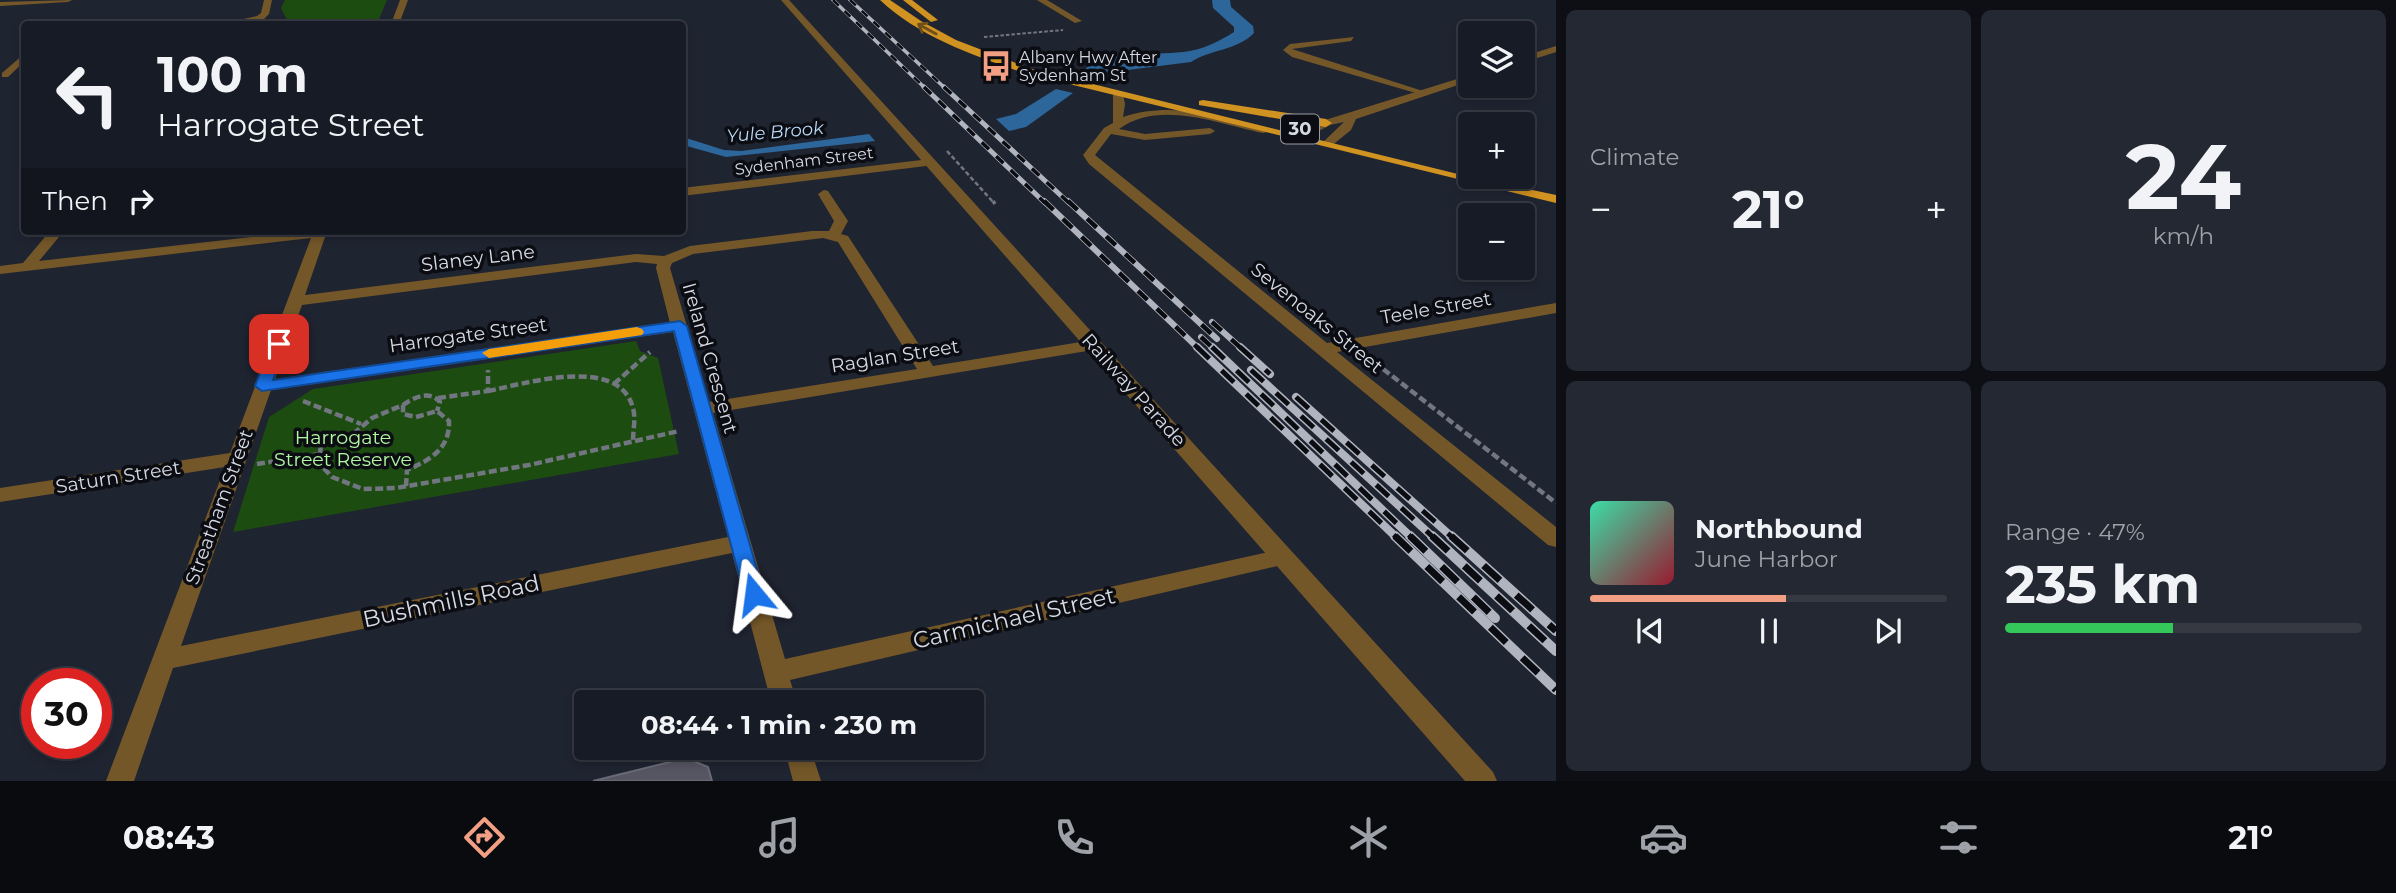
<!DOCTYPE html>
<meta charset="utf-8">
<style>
body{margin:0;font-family:Montserrat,sans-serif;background:#242832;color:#f1f3f6;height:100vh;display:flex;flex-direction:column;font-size:26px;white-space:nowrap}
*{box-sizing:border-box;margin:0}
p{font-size:23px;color:#9ea1a7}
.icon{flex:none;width:38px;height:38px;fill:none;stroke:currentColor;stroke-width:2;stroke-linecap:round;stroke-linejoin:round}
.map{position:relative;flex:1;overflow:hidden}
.side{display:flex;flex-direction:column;gap:10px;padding:10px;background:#0d0f14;width:840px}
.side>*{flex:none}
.guide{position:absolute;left:21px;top:21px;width:665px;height:214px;border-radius:7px;box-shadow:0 4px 10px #0003,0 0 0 2px #363942;background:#171b25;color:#f1f3f6;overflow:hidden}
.fabs{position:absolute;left:1458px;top:21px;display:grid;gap:14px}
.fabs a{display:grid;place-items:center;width:77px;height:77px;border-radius:7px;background:#171b25;box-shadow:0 4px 10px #0003,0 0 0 2px #363942;font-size:35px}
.speed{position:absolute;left:21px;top:668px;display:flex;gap:14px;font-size:35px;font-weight:700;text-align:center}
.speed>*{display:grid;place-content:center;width:91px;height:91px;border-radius:50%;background:#171b25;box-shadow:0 4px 10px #0003,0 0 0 2px #363942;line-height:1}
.speed .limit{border:10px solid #d22;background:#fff;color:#111}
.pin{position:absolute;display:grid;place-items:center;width:60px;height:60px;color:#fff;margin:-30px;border-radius:14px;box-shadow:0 4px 10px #0006}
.me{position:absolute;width:77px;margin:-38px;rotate:344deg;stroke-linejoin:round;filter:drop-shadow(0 0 5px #0008)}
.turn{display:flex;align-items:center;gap:24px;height:147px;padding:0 21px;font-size:32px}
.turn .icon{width:91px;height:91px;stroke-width:2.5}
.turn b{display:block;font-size:49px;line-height:60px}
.then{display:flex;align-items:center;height:66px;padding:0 21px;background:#0003;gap:14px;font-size:26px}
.big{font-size:52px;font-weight:700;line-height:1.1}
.side .widget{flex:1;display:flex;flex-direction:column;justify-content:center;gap:10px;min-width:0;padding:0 24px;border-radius:10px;background:#242832}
.side .dial{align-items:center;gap:0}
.dial b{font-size:91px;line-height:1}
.song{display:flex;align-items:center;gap:21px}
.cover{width:84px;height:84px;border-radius:10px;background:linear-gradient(135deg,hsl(160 70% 55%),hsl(350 70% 35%))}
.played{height:7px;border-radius:4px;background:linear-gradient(90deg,#f39f84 55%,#363942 55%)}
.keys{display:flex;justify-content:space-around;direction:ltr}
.heat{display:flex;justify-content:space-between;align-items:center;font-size:38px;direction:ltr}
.charge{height:10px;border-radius:5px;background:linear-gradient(90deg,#34c759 47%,#363942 0)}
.side .tiles{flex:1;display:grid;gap:10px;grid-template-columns:repeat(2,1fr)}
.trip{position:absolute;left:574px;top:690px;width:410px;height:70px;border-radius:7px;background:#171b25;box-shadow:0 4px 10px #0003,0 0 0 2px #363942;font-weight:700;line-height:70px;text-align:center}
.tab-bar{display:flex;height:112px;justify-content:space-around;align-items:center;background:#090b0f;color:#9ea1a7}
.tab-bar .icon{width:49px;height:49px}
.tab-bar .current{color:#f39f84}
.tab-bar b{font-size:32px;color:#f1f3f6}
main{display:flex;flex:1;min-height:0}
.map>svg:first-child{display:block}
.green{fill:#1d4c11}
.water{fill:#2c669b}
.building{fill:#565562;stroke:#6a6a76;stroke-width:2}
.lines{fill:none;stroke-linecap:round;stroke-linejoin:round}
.path-far3{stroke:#727681;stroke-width:2;stroke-dasharray:3.5 2;stroke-linecap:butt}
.path-far2{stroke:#727681;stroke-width:2.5;stroke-dasharray:4.5 2.5;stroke-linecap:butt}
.path-far1{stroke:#727681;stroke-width:3.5;stroke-dasharray:6 2.5;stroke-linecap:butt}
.path{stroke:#727681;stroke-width:4.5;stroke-dasharray:8 3.5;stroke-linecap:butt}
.service{fill:#745729;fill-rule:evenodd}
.minor{fill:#745729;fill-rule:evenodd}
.tertiary{fill:#745729;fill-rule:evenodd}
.trunk{fill:#d09220;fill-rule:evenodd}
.rail-far4-casing{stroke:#b0b4be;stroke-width:3.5}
.rail-far3-casing{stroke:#b0b4be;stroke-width:5}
.rail-far2-casing{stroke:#b0b4be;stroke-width:6}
.rail-far1-casing{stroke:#b0b4be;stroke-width:8}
.rail-casing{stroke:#b0b4be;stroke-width:10}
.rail-far4{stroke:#0b0d13;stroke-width:2.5;stroke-dasharray:8;stroke-linecap:butt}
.rail-far3{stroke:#0b0d13;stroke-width:3.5;stroke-dasharray:10;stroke-linecap:butt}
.rail-far2{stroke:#0b0d13;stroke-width:4.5;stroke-dasharray:13;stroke-linecap:butt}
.rail-far1{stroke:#0b0d13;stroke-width:5;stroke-dasharray:17;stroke-linecap:butt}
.rail{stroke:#0b0d13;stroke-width:7;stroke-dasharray:22;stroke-linecap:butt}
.oneway{stroke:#6e501a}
.route{fill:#1a73e8;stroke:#114b97;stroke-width:2}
.slow{fill:#f59e0b}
.labels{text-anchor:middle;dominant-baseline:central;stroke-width:7;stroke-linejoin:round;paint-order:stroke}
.far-poi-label{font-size:16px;fill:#d7dae3;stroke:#0b0d13;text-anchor:start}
.far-street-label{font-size:16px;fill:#d7dae3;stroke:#0b0d13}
.shield{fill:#0b0d13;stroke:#9a9ca5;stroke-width:2}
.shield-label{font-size:18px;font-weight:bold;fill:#d7dae3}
.far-water-label{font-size:18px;font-style:italic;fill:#bad8f7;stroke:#0b0d13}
.street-label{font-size:19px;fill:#d7dae3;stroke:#0b0d13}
.park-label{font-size:19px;fill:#b1f8a1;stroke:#0b0d13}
.near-street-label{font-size:23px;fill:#d7dae3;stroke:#0b0d13}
</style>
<main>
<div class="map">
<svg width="1556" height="781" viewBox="0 0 1556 781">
<rect width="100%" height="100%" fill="#1f2431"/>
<g class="green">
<polygon points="285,0 387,0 377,24 289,24 281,8"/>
<polygon points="636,341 640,351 658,358 679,454 233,532 269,417 313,389"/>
</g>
<g class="water">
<path d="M1212,0h18l1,7 22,19 1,7c-18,18 -43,16 -63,29l-87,11 -19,-4c25,-21 67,-13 98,-17 19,-2 35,-10 51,-20v-5l-21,-19z"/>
<polygon points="1056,89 1073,93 1026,127 1009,131 996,119 1016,114"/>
<polygon points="869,134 875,141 726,157 683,145 683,137 724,150 741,151"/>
</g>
<polygon class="building" points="686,758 708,767 712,781 593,781"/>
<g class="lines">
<polyline class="path-far3" points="984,37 1063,30"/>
<polyline class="path-far2" points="947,151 994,203"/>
<polyline class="path-far1" points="993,201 995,204"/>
<g class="path">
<polyline points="1374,362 1556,503"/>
<polyline points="614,384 650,352"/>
<path d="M488,391c36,-7 131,-37 145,17 3,10 0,22 0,33"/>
<polyline points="438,398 488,391 488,370"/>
<polyline points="303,401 361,424"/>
<path d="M403,405c11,-8 27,-15 37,-3l-3,9"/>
<polyline points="257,464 319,454"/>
<path d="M406,486l1,-16c23,-10 43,-21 42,-49l-12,-10 -21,6 -13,-3v-9l-31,13 -26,22 -25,4 -2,19 13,14 31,12 33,-1 133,-23 150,-34"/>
</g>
<polygon class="service" points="1354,37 1351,41 1292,49 1426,92 1426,96 1292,57 1283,50 1290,44"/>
<g class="minor">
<polygon points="264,0 272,0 269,14 263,20 221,24 257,16 261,13"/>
<polygon points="400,0 408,0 399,24 391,24"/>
<polygon points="1037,0 1047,0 1082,21 1075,23"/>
<polygon points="1556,46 1556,52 1522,63 1522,57"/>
<polygon points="24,54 24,62 8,77 2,77 2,73"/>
<polygon points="1470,75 1470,81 1356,119 1351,130 1330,147 1320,145 1344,122 1330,125 1302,140 1292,138 1322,121"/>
<path d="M1118,91l5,3 2,10 -2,13c48,-16 96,-1 144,11v4l-4,1c-44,-9 -104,-34 -144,-4l26,5 65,-6 5,3 -5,3 -65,6 -34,-6 -16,21 232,188 229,-40v10l-219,39 219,175v20l-8,-2 -459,-381 -6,-9 21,-27 9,-5v-29z"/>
<polygon points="930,159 936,163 934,165 682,196 682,188"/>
<path d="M824,190l4,1 20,30 -7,13 7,2 85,130 160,-26 8,5 -8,5 -380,63 72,246 497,-110 8,2 3,6 -3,6 -500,117 7,22h-26l-39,-149 -559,115 -39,113h-28l119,-314 -225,35v-14l230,-35 81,-215 -311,36v-8l23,-3 27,-32h14l-25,30 265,-30h43l-2,3 -20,3 -20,58 331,-41 28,2 26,-10 122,-15h17l5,-10 -16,-27zM823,238l15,4 79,127 -208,33 -39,-134 2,-5 21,-9zM636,262l21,2 -1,4 14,55 -395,56 27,-74zM673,332l55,205 -547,109 90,-256z"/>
<polygon points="784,747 810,747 821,781 793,781"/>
</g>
<g class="tertiary">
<polygon points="72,0 68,2 0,6 0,2"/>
<polygon points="781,0 789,0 1493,772 1497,781 1465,781"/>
</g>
<g class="trunk">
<path d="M880,0h10l31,21 35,19 76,29 438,108 86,18v8l-532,-130c-49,-17 -105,-36 -144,-73z"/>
<polygon points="903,0 912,0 938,20 931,22"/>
<polygon points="1203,100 1326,119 1332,123 1326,127 1199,105 1199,101"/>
</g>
<defs>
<g id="rail-far4">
<polyline points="833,0 926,89"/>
<polyline points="850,0 946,89"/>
</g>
<g id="rail-far3">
<polyline points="924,87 1045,203"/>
<polyline points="944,87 1069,203"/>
</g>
<g id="rail-far2">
<polyline points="1044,201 1199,349"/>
<polyline points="1068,201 1217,339"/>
<polyline points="1212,322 1242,349"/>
<polyline points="1201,337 1214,349"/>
</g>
<g id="rail-far1">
<polyline points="1197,347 1397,538"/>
<polyline points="1212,347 1412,538"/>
<polyline points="1240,347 1270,374"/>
<polyline points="1251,370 1434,538"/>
<polyline points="1296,397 1453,538"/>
</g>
<g id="rail">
<polyline points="1395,536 1556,690"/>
<polyline points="1410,536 1495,618"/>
<polyline points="1432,536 1556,651"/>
<polyline points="1451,536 1556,631"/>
</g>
</defs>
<use href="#rail-far4" class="rail-far4-casing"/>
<use href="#rail-far3" class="rail-far3-casing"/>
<use href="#rail-far2" class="rail-far2-casing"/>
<use href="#rail-far1" class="rail-far1-casing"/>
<use href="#rail" class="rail-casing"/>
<use href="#rail-far4" class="rail-far4"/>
<use href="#rail-far3" class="rail-far3"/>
<use href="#rail-far2" class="rail-far2"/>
<use href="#rail-far1" class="rail-far1"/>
<use href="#rail" class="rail"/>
</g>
<defs><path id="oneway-shaft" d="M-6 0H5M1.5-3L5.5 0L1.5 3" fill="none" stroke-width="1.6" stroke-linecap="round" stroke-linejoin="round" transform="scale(1.75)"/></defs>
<use class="oneway" href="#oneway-shaft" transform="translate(927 29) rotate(-151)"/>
<polygon class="route" points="680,321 687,326 764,594 761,600 754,603 747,600 744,594 674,331 262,391 255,386 271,344 279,339 286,344 273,380"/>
<polygon class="slow" points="637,327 642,329 644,332 642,335 489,358 482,353 489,349"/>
<defs>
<symbol id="bus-bare" viewBox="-9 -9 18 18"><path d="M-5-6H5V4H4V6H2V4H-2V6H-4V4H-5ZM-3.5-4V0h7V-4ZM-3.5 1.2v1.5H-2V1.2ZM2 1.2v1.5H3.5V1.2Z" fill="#f39f84" stroke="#0b0d13" stroke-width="2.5" paint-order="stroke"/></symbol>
</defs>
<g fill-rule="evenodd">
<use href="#bus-bare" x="974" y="44" width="44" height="44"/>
</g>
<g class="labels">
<g class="far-poi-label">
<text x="1019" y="57">Albany Hwy After<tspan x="1019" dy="18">Sydenham St</tspan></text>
</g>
<g class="far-street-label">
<text transform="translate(804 161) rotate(-7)">Sydenham Street</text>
</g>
<rect class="shield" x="1281" y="114.5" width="38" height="29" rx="5"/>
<g class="shield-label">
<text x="1300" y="129">30</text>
</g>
<g class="far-water-label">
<text transform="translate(775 132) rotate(-5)">Yule Brook</text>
</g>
<g class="street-label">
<text transform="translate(478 258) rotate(-7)">Slaney Lane</text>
<text transform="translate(1436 308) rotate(-10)">Teele Street</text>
<text transform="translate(1317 318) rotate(39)">Sevenoaks Street</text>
<text transform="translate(468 335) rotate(-8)">Harrogate Street</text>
<text transform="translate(895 356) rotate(-9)">Raglan Street</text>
<text transform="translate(710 358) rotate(74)">Ireland Crescent</text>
<text transform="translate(1134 390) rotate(48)">Railway Parade</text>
<text transform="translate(118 477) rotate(-9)">Saturn Street</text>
<text transform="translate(219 507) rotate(-70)">Streatham Street</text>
</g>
<g class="park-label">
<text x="343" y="437">Harrogate<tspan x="343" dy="22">Street Reserve</tspan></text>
</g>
<g class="near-street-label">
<text transform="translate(451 601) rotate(-12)">Bushmills Road</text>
<text transform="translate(1014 618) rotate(-13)">Carmichael Street</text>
</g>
</g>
</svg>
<div class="fabs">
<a><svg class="icon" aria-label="layers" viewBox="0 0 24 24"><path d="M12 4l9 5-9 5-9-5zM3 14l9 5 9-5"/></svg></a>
<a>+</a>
<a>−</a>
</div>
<div class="speed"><div class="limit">30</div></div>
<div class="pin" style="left:279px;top:344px;background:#d93025"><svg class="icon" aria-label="arrive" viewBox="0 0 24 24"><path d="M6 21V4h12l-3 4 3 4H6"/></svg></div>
<svg class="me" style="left:754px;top:594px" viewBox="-20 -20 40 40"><path d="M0-17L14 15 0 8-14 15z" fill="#1a73e8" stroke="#fff" stroke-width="4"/></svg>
<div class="trip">08:44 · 1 min · 230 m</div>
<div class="guide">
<div class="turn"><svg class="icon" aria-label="left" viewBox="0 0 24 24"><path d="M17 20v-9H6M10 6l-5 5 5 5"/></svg><div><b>100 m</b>Harrogate Street</div></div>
<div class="then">Then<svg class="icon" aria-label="right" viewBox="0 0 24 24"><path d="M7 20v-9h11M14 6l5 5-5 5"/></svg></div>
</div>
</div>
<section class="side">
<div class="tiles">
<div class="widget"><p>Climate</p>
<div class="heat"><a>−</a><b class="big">21°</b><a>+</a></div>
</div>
<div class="widget dial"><b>24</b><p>km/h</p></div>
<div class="widget">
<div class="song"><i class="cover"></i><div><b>Northbound</b><p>June Harbor</p></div></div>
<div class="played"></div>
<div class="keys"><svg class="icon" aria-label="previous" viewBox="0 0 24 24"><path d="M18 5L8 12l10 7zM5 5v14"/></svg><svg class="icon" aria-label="pause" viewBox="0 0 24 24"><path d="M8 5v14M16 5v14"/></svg><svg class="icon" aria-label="next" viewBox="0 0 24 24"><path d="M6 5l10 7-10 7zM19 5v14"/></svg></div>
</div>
<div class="widget"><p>Range · 47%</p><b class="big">235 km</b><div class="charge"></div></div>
</div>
</section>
</main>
<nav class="tab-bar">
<b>08:43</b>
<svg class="icon current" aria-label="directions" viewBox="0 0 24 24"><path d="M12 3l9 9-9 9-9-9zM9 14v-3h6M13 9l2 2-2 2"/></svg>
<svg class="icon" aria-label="music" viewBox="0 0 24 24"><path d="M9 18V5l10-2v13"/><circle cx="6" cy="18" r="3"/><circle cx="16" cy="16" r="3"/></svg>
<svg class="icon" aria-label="phone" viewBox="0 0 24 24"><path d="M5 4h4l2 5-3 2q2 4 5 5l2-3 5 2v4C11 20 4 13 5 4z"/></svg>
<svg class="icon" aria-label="climate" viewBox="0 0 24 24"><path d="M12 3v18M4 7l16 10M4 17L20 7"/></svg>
<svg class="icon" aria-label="car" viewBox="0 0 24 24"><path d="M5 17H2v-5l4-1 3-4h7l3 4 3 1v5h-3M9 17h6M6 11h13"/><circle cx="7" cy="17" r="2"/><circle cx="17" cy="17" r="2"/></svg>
<svg class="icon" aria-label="filters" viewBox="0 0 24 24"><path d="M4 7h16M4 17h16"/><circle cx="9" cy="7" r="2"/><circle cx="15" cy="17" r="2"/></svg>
<b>21°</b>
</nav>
